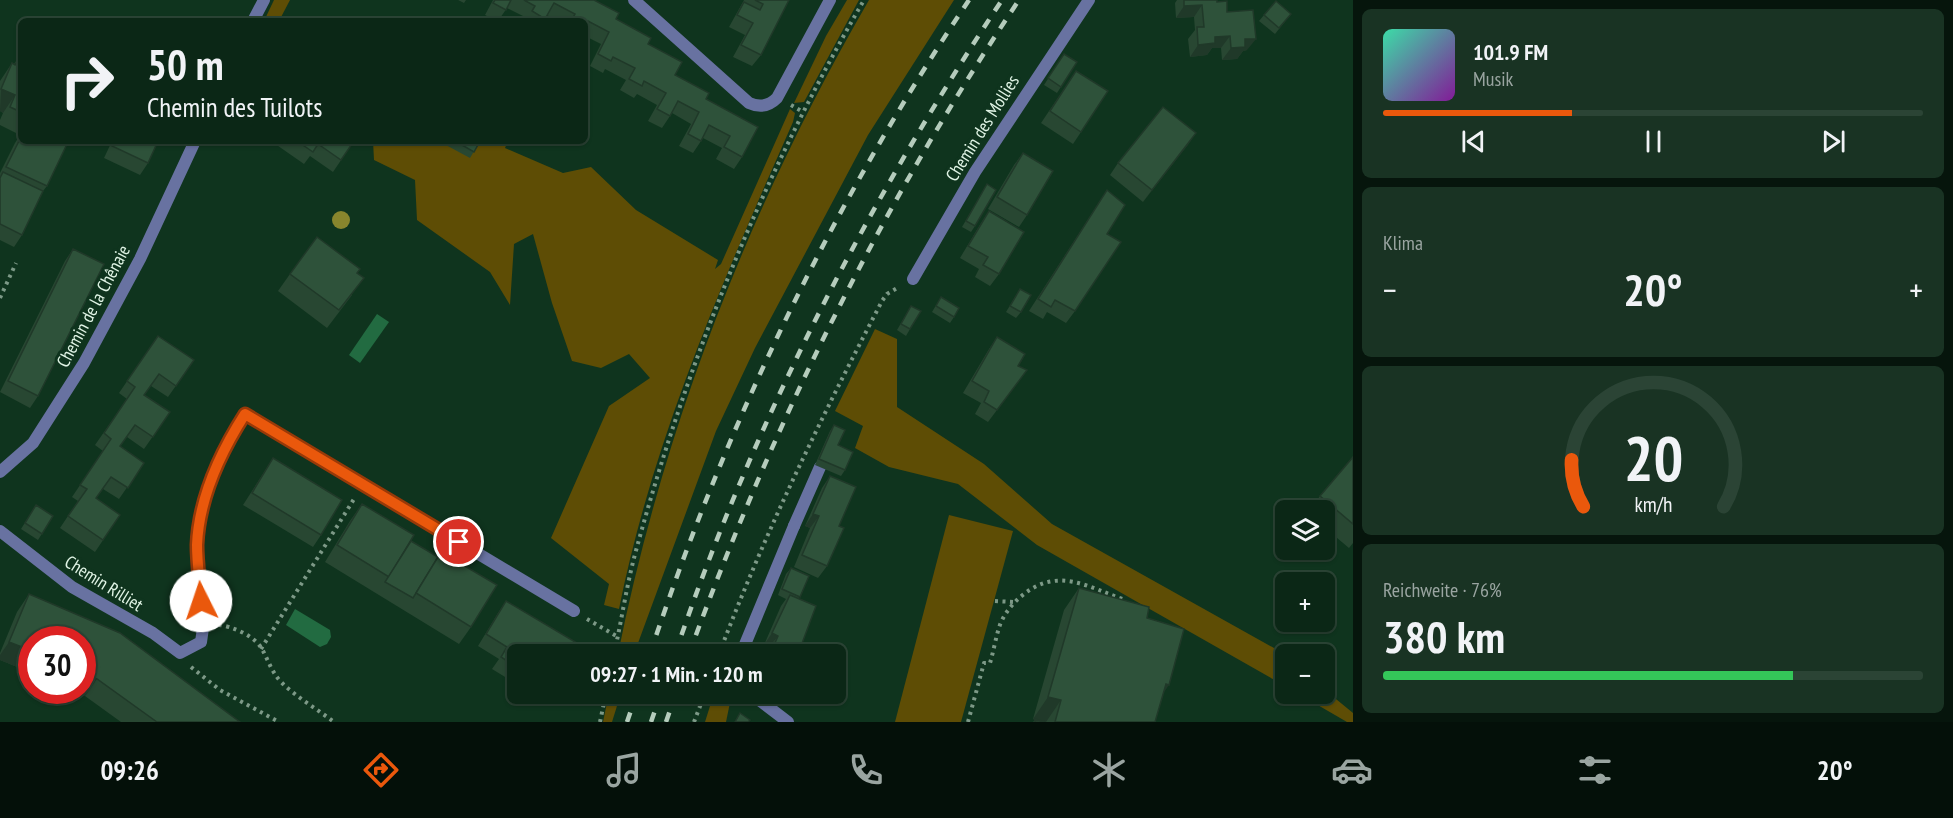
<!DOCTYPE html>
<html lang="de">
<meta charset="utf-8">
<style>
body{margin:0;font-family:"PT Sans Narrow",sans-serif;background:#193323;color:#f1f3f6;height:100vh;display:flex;flex-direction:column;font-size:22px;white-space:nowrap}
*{box-sizing:border-box;margin:0}
p{font-size:20px;color:#9aa5a1}
.icon{flex:none;width:33px;height:33px;fill:none;stroke:currentColor;stroke-width:2;stroke-linecap:round;stroke-linejoin:round}
.map{position:relative;flex:1;overflow:hidden}
.drawer{display:flex;flex-direction:column;gap:9px;padding:9px;background:#06150c;width:600px}
.drawer>*{flex:none}
.banner{position:absolute;left:18px;top:18px;width:570px;height:126px;border-radius:9px;box-shadow:0 2px 4px #0004,0 0 0 2px #2b4435;background:#0b2716;color:#f1f3f6;overflow:hidden}
.tools{position:absolute;left:1275px;top:500px;display:grid;gap:12px}
.tools a{display:grid;place-items:center;width:60px;height:60px;border-radius:9px;background:#0b2716;box-shadow:0 2px 4px #0004,0 0 0 2px #2b4435;font-size:30px}
.speed{position:absolute;left:18px;top:626px;display:flex;gap:12px;font-size:30px;font-weight:700;text-align:center}
.speed>*{display:grid;place-content:center;width:78px;height:78px;border-radius:50%;background:#0b2716;box-shadow:0 2px 4px #0004,0 0 0 2px #2b4435;line-height:1}
.speed .limit{border:9px solid #d22;background:#fff;color:#111}
.pin{position:absolute;display:grid;place-items:center;width:51px;height:51px;color:#fff;margin:-26px;border:3px solid #fff;border-radius:50%;box-shadow:0 2px 6px #0007}
.me{position:absolute;width:66px;margin:-33px;rotate:356deg;stroke-linejoin:round;filter:drop-shadow(0 0 4px #0008)}
.turn{display:flex;align-items:center;gap:21px;height:126px;padding:0 30px;font-size:27px}
.turn .icon{width:78px;height:78px;stroke-width:2.5}
.turn b{display:block;font-size:42px;line-height:51px}
.big{font-size:45px;font-weight:700;line-height:1.1}
.drawer .tile{flex:1;display:flex;flex-direction:column;justify-content:center;gap:9px;min-width:0;padding:0 21px;border-radius:9px;background:#193323}
.drawer .dial{align-items:center;gap:0}
.dial svg{height:156px;overflow:visible;fill:none;stroke:#2b4435;stroke-width:7;stroke-linecap:round;text-anchor:middle}
.dial text{fill:#f1f3f6;stroke:none}
.song{display:flex;align-items:center;gap:18px}
.cover{width:72px;height:72px;border-radius:9px;background:linear-gradient(135deg,hsl(160 70% 55%),hsl(290 70% 35%))}
.played{height:6px;border-radius:3px;background:linear-gradient(90deg,#ea580c 35%,#2b4435 35%)}
.keys{display:flex;justify-content:space-around;direction:ltr}
.heat{display:flex;justify-content:space-between;align-items:center;font-size:33px;direction:ltr}
.charge{height:9px;border-radius:4px;background:linear-gradient(90deg,#34c759 76%,#2b4435 0)}
.trip{position:absolute;left:507px;top:644px;width:339px;height:60px;border-radius:9px;background:#0b2716;box-shadow:0 2px 4px #0004,0 0 0 2px #2b4435;font-weight:700;line-height:60px;text-align:center}
.tab-bar{display:flex;height:96px;justify-content:space-around;align-items:center;background:#041009;color:#9aa5a1}
.tab-bar .icon{width:42px;height:42px}
.tab-bar .active{color:#ea580c}
.tab-bar b{font-size:27px;color:#f1f3f6}
main{display:flex;flex:1;min-height:0}
.map>svg:first-child{display:block}
.green{fill:#5e4d05}
.water{fill:#226b41}
.lines{fill:none;stroke-linecap:round;stroke-linejoin:round}
.path{stroke:#7d9987;stroke-width:4;stroke-dasharray:3 4.5;stroke-linecap:butt}
.lane{stroke:#6872a1;stroke-width:12}
.street{stroke:#6872a1;stroke-width:12}
.rail{stroke:#b5ccbc;stroke-width:4.5;stroke-dasharray:10 10;stroke-linecap:butt}
.tree{fill:#88852d}
.wall{fill:#284732}
.shaded-wall{fill:#203929}
.building{fill:#2e523a;stroke:#203929;stroke-width:1.5}
.route-casing{stroke:#983908;stroke-width:15}
.route{stroke:#ea580c;stroke-width:10}
.labels{text-anchor:middle;dominant-baseline:central;stroke-width:6;stroke-linejoin:round;paint-order:stroke}
.street-label{font-size:18px;fill:#e0f4e5;stroke:#0f341e}
</style>
<main>
<div class="map">
<svg width="1353" height="722" viewBox="0 0 1353 722">
<rect width="100%" height="100%" fill="#0f341e"/>
<g class="green">
<polygon points="274,0 290,0 279,21 264,21"/>
<polygon points="847,0 859,0 804,102 794,103 826,36"/>
<path d="M869,0h85l-86,135 -113,213 -39,83 -82,223h-16c46,-229 133,-451 251,-654z"/>
<path d="M790,109l5,4 -2,9c-70,158 -140,317 -174,487l-15,-4 5,-21 -58,-46 58,-132 41,-28 -21,-24 -28,14 -29,-7 -20,-58 -19,-69 -19,10 -4,61 -20,-33 -73,-52 -2,-40 -41,-20 -1,-19h135l-3,7 58,25 28,-6 45,43 82,50 -3,9 6,-5z"/>
<polygon points="875,329 897,339 897,407 984,464 1052,524 1274,648 1285,658 1285,686 1037,545 958,484 889,467 855,448 863,426 835,411"/>
<polygon points="949,515 1013,531 961,722 895,722"/>
<polygon points="1325,690 1353,713 1353,722 1347,722 1297,693 1324,693"/>
<polygon points="609,693 621,693 612,722 603,722"/>
<polygon points="714,693 732,693 726,722 705,722"/>
</g>
<g class="water">
<polygon points="377,314 389,322 360,363 349,355"/>
<polygon points="295,609 330,630 331,637 327,644 320,647 286,625"/>
</g>
<g class="lines">
<g class="path">
<polyline points="791,105 803,112"/>
<polyline points="0,298 16,263"/>
<polyline points="995,601 1013,602"/>
<polyline points="587,619 618,637"/>
<path d="M219,625c12,1 33,10 41,21 8,12 10,24 21,36 15,15 36,27 53,40"/>
<polyline points="261,649 354,499"/>
<path d="M614,654c8,-35 13,-72 23,-107 52,-191 128,-376 227,-547"/>
<path d="M719,654c46,-122 103,-238 163,-353l5,-7 12,-7"/>
<polyline points="191,667 220,690 279,722"/>
<polyline points="600,722 606,693"/>
<polyline points="694,722 705,693"/>
<path d="M968,722l16,-59h6c4,-13 6,-28 11,-41 6,-12 13,-20 23,-28 35,-27 64,-7 101,6"/>
</g>
<polyline class="lane" points="794,526 820,467"/>
<g class="street">
<path d="M634,0l115,103c11,5 20,3 28,-5l53,-98"/>
<polyline points="253,21 264,0"/>
<polyline points="913,279 975,172 1089,0"/>
<polyline points="0,472 33,443 84,363 140,259 195,141"/>
<path d="M0,531l72,56 81,46 27,20 21,-11c6,-30 -3,-63 -4,-93 -1,-49 23,-96 48,-135l329,197"/>
<polyline points="741,654 794,526"/>
<polyline points="750,693 788,722"/>
</g>
<g class="rail">
<path d="M650,654c76,-230 184,-453 319,-654"/>
<path d="M675,654c78,-231 192,-451 327,-654"/>
<path d="M689,654c84,-231 193,-450 330,-654"/>
<polyline points="627,722 637,693"/>
<polyline points="651,722 661,693"/>
<polyline points="666,722 676,693"/>
</g>
</g>
<circle class="tree" cx="341" cy="220" r="9"/>
<g class="wall">
<polygon points="458,0 466,0 464,3"/>
<polygon points="493,0 594,0 616,19 648,44 675,75 706,99 758,127 742,157 734,169 716,159 722,148 703,138 693,153 679,146 691,124 672,113 662,128 648,121 657,105 637,94 634,98 620,90 626,80 605,69 603,73 590,66 601,44 585,36 585,21 557,21 547,15 544,21 525,21 527,18 507,8 498,21 497,21 485,15"/>
<polygon points="744,0 789,0 761,55 752,66 733,57 745,35 729,27"/>
<polygon points="1177,0 1217,0 1217,2 1227,12 1247,50 1243,51 1237,59 1222,60 1221,48 1212,48 1207,55 1190,57 1188,39 1195,30 1194,17 1176,18 1175,3"/>
<polygon points="1291,14 1275,34 1259,21 1264,15"/>
<polygon points="21,54 21,141 47,186 43,191 22,235 14,247 0,240 0,173 15,143 20,135 0,125 0,120 3,113 0,111 0,81 12,63 14,64"/>
<polygon points="1064,54 1077,62 1057,93 1044,85"/>
<polygon points="1076,71 1081,132 1073,144 1041,123"/>
<polygon points="1196,133 1143,202 1110,175 1118,163"/>
<polygon points="112,141 158,141 148,163 140,175 104,158"/>
<polygon points="271,141 354,141 333,172 310,156 304,164"/>
<polygon points="445,141 480,141 470,158 444,144"/>
<polygon points="1023,153 1027,215 1019,227 988,209 1014,165"/>
<polygon points="987,184 975,226 971,232 962,227"/>
<polygon points="1107,190 1107,234 1075,311 1066,323 1047,312 1043,319 1029,311"/>
<polygon points="989,211 999,274 990,286 975,277 979,269 960,258 981,223"/>
<polygon points="73,249 38,396 30,408 0,392 65,261"/>
<polygon points="290,274 352,295 327,328 278,291"/>
<polygon points="1020,289 1021,312 1016,318 1006,312"/>
<polygon points="941,297 954,317 950,323 932,312"/>
<polygon points="911,306 910,329 906,336 897,330"/>
<polygon points="158,336 194,360 168,397 151,386 144,395 170,412 144,449 127,437 120,446 144,463 119,499 103,489 96,498 120,515 95,552 60,528 78,501 72,497 103,451 95,445 127,399 119,393"/>
<polygon points="997,337 1018,366 1018,382 988,422 975,414 981,403 963,393 989,349"/>
<polygon points="834,425 845,470 841,476 815,465 830,431"/>
<polygon points="1353,457 1353,543 1349,548 1324,527 1324,510 1310,510 1320,496"/>
<polygon points="273,458 321,535 313,547 243,505"/>
<polygon points="830,476 839,526 827,566 818,578 794,567 810,528 805,526 822,488"/>
<polygon points="362,504 411,541 471,627 459,644 325,562 350,521"/>
<polygon points="36,505 53,516 38,540 21,529"/>
<polygon points="791,568 800,597 798,598 798,654 767,654 769,647 764,645 781,606 786,599 778,595 786,574"/>
<polygon points="1079,588 1147,618 1163,693 1155,722 1033,722 1035,720 1033,719 1064,610"/>
<polygon points="29,594 240,722 121,722 85,696 71,690 82,690 32,639 32,673 0,660 0,653 17,612"/>
<polygon points="506,601 518,654 518,685 492,669 499,659 478,646 498,613"/>
<polygon points="768,693 782,693 778,697"/>
</g>
<g class="shaded-wall">
<polygon points="1202,5 1194,17 1176,18 1184,6"/>
<polygon points="1230,36 1221,48 1212,48 1207,55 1190,57 1198,45 1215,37"/>
<polygon points="1245,39 1256,39 1247,50 1243,51 1237,59 1222,60 1231,48"/>
<polygon points="1,89 15,95 3,113 0,111"/>
<polygon points="1196,133 1188,145 1143,202 1152,190"/>
<polygon points="813,514 819,516 810,528 805,526"/>
<polygon points="772,633 778,636 769,647 764,645"/>
<polygon points="9,642 32,651 32,673 0,660 0,655"/>
<polygon points="82,673 97,679 85,696 71,690 82,690"/>
<polygon points="1166,684 1169,685 1154,706"/>
<polygon points="1048,697 1061,700 1046,722 1033,719"/>
</g>
<g class="building">
<polygon points="495,0 511,0 506,10 493,3"/>
<polygon points="524,0 594,0 619,13 616,19 651,38 648,44 682,62 675,75 709,93 706,99 758,127 742,157 724,147 730,136 709,125 701,141 688,134 699,112 678,101 670,116 657,109 666,93 644,81 642,86 629,79 635,68 613,57 611,61 598,54 609,32 588,21 585,27 585,21 571,21 575,14 554,3 545,19 532,11 535,6"/>
<polygon points="755,0 789,0 761,55 741,45 753,23 737,15 744,2 760,10 763,4"/>
<polygon points="1184,0 1217,0 1217,2 1227,1 1227,12 1253,10 1256,39 1245,39 1245,47 1231,48 1230,36 1215,37 1215,43 1198,45 1197,27 1204,27 1202,5 1184,6"/>
<polygon points="1276,1 1291,14 1279,28 1264,15"/>
<polygon points="1064,54 1077,62 1061,87 1048,78"/>
<polygon points="21,55 21,112 10,107 15,95 1,89 12,63 15,65"/>
<polygon points="1076,71 1108,91 1081,132 1050,111"/>
<polygon points="1163,107 1196,133 1152,190 1118,163"/>
<polygon points="21,137 21,141 60,141 67,144 47,186 6,167"/>
<polygon points="115,141 158,141 148,163 112,146"/>
<polygon points="297,141 354,141 341,160 318,144 313,152"/>
<polygon points="455,141 480,141 474,152"/>
<polygon points="1023,153 1053,171 1027,215 997,197"/>
<polygon points="3,172 43,191 22,235 0,224 0,178"/>
<polygon points="987,184 996,190 975,226 966,221"/>
<polygon points="1107,190 1125,205 1107,234 1121,242 1075,311 1055,300 1051,307 1038,299"/>
<polygon points="989,211 1024,232 999,274 983,265 988,257 968,246"/>
<polygon points="317,237 360,269 357,273 364,278 339,310 290,274"/>
<polygon points="73,249 104,264 38,396 8,381"/>
<polygon points="1020,289 1031,295 1021,312 1010,306"/>
<polygon points="941,297 959,308 954,317 936,306"/>
<polygon points="911,306 921,311 910,329 901,324"/>
<polygon points="158,336 194,360 176,386 159,374 144,395 170,412 153,437 135,425 120,446 144,463 128,488 111,477 96,498 120,515 103,540 68,516 87,489 80,485 111,439 104,433 135,387 127,381"/>
<polygon points="997,337 1025,354 1018,366 1027,370 997,410 984,402 989,391 972,381"/>
<polygon points="834,425 845,430 838,445 853,452 845,470 819,459"/>
<polygon points="1353,457 1353,524 1320,496"/>
<polygon points="273,458 342,500 321,535 252,493"/>
<polygon points="830,476 856,487 839,526 844,528 827,566 802,555 819,516 813,514"/>
<polygon points="362,504 414,535 389,577 337,545"/>
<polygon points="36,505 53,516 42,534 25,523"/>
<polygon points="411,541 438,557 413,598 385,582"/>
<polygon points="441,552 497,585 471,627 416,593"/>
<polygon points="791,568 809,576 800,597 782,589"/>
<polygon points="1079,588 1149,607 1147,618 1184,629 1169,685 1166,684 1155,722 1055,722 1061,700 1048,697"/>
<polygon points="29,594 120,633 240,722 157,722 97,679 82,673 82,639 32,639 32,651 9,642"/>
<polygon points="790,595 816,606 798,654 770,654 778,636 772,633"/>
<polygon points="506,601 577,643 570,654 518,654 518,668 501,657 507,647 486,634"/>
<polygon points="758,651 765,654 757,654"/>
<polygon points="740,713 750,720 748,722 735,722"/>
<polygon points="1035,719 1045,722 1035,722"/>
</g>
<g class="lines">
<defs>
<path id="route" d="M201,601c-1,-18 -4,-38 -4,-56 2,-48 23,-92 48,-131l214,128"/>
</defs>
<use href="#route" class="route-casing"/>
<use href="#route" class="route"/>
</g>
<g class="labels">
<g class="street-label">
<text transform="translate(982 128) rotate(-58)">Chemin des Mollies</text>
<text transform="translate(93 306) rotate(-62)">Chemin de la Chênaie</text>
<text transform="translate(104 583) rotate(32)">Chemin Rilliet</text>
</g>
</g>
</svg>
<div class="tools">
<a><svg class="icon" aria-label="layers" viewBox="0 0 24 24"><path d="M12 4l9 5-9 5-9-5zM3 14l9 5 9-5"/></svg></a>
<a>+</a>
<a>−</a>
</div>
<div class="speed"><div class="limit">30</div></div>
<div class="pin" style="left:459px;top:542px;background:#d93025"><svg class="icon" aria-label="arrive" viewBox="0 0 24 24"><path d="M6 21V4h12l-3 4 3 4H6"/></svg></div>
<svg class="me" style="left:201px;top:601px" viewBox="-20 -20 40 40"><circle r="19" fill="#fff"/><path d="M0-13L10 11 0 6-10 11z" fill="#ea580c"/></svg>
<div class="trip">09:27 · 1 Min. · 120 m</div>
<div class="banner">
<div class="turn"><svg class="icon" aria-label="right" viewBox="0 0 24 24"><path d="M7 20v-9h11M14 6l5 5-5 5"/></svg><div><b>50 m</b>Chemin des Tuilots</div></div>
</div>
</div>
<section class="drawer">
<div class="tile">
<div class="song"><i class="cover"></i><div><b>101.9 FM</b><p>Musik</p></div></div>
<div class="played"></div>
<div class="keys"><svg class="icon" aria-label="previous" viewBox="0 0 24 24"><path d="M18 5L8 12l10 7zM5 5v14"/></svg><svg class="icon" aria-label="pause" viewBox="0 0 24 24"><path d="M8 5v14M16 5v14"/></svg><svg class="icon" aria-label="next" viewBox="0 0 24 24"><path d="M6 5l10 7-10 7zM19 5v14"/></svg></div>
</div>
<div class="tile"><p>Klima</p>
<div class="heat"><a>−</a><b class="big">20°</b><a>+</a></div>
</div>
<div class="tile dial"><svg viewBox="0 0 100 80">
<path d="M14 69A42 42 0 1 1 86 69"/>
<path d="M14 69A42 42 0 0 1 8 45" stroke="#ea580c"/>
<text x="50" y="56" font-size="32" font-weight="700">20</text>
<text x="50" y="72" font-size="11">km/h</text>
</svg></div>
<div class="tile"><p>Reichweite · 76%</p><b class="big">380 km</b><div class="charge"></div></div>
</section>
</main>
<nav class="tab-bar">
<b>09:26</b>
<svg class="icon active" aria-label="directions" viewBox="0 0 24 24"><path d="M12 3l9 9-9 9-9-9zM9 14v-3h6M13 9l2 2-2 2"/></svg>
<svg class="icon" aria-label="music" viewBox="0 0 24 24"><path d="M9 18V5l10-2v13"/><circle cx="6" cy="18" r="3"/><circle cx="16" cy="16" r="3"/></svg>
<svg class="icon" aria-label="phone" viewBox="0 0 24 24"><path d="M5 4h4l2 5-3 2q2 4 5 5l2-3 5 2v4C11 20 4 13 5 4z"/></svg>
<svg class="icon" aria-label="climate" viewBox="0 0 24 24"><path d="M12 3v18M4 7l16 10M4 17L20 7"/></svg>
<svg class="icon" aria-label="car" viewBox="0 0 24 24"><path d="M5 17H2v-5l4-1 3-4h7l3 4 3 1v5h-3M9 17h6M6 11h13"/><circle cx="7" cy="17" r="2"/><circle cx="17" cy="17" r="2"/></svg>
<svg class="icon" aria-label="filters" viewBox="0 0 24 24"><path d="M4 7h16M4 17h16"/><circle cx="9" cy="7" r="2"/><circle cx="15" cy="17" r="2"/></svg>
<b>20°</b>
</nav>
